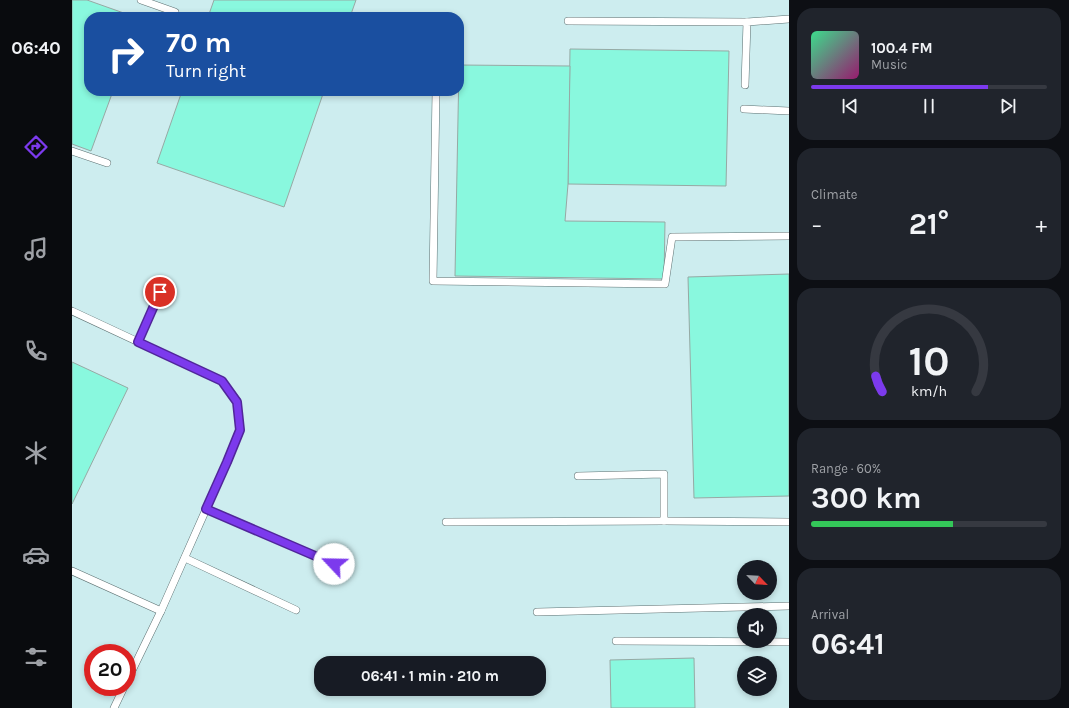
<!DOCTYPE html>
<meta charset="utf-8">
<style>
body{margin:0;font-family:Karla,sans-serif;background:#20242c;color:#f1f3f6;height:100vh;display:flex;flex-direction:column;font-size:15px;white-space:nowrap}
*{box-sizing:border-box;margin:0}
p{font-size:13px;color:#9ea1a6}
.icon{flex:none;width:22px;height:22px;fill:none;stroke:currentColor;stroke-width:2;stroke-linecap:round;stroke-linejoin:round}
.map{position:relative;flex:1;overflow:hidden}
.side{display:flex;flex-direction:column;gap:8px;padding:8px;background:#0d0f14;width:280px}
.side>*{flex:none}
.banner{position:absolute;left:12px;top:12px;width:380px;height:84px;border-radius:16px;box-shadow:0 2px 6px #0003;background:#1a4fa0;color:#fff;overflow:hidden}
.needle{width:26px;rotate:115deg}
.tools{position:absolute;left:665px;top:560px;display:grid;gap:8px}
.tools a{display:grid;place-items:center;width:40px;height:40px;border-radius:50%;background:#171b24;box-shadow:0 2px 6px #0003;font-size:20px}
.speed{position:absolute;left:12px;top:644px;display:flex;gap:8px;font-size:20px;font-weight:700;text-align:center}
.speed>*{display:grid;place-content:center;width:52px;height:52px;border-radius:50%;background:#171b24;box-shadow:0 2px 6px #0003;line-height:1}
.speed .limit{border:6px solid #d22;background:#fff;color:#111}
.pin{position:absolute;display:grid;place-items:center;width:34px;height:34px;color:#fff;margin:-17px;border:2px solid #fff;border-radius:50%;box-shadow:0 1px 4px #0007}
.me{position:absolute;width:44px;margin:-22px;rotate:294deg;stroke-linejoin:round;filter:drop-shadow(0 0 3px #0008)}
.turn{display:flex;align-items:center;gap:14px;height:84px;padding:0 16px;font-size:18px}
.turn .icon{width:52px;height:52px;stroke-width:2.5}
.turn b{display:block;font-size:28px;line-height:34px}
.big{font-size:30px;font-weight:700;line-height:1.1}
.side .card{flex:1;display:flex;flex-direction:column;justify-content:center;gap:6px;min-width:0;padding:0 14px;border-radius:16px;background:#20242c}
.side .dial{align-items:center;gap:0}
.dial svg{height:104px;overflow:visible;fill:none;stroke:#363941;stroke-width:7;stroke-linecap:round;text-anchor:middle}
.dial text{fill:#f1f3f6;stroke:none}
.song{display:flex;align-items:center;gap:12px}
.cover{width:48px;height:48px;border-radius:6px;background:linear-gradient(135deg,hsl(150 70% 55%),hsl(320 70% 35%))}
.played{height:4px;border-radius:2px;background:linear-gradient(90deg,#7c3aed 75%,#363941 75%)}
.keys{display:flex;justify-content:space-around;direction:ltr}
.heat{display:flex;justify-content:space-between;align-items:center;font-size:22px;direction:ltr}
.charge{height:6px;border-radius:3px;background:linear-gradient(90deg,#34c759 60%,#363941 0)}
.trip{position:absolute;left:242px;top:656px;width:232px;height:40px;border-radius:16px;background:#171b24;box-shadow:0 2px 6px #0003;font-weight:700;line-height:40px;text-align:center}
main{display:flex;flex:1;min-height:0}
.dock{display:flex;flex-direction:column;width:72px;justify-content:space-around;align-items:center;background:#090b0e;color:#9ea1a6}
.dock .icon{width:28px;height:28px}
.dock .active{color:#7c3aed}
.dock b{font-size:18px;color:#f1f3f6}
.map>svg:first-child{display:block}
.built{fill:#cdedef;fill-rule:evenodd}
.building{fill:#89f8de;stroke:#96a9a4}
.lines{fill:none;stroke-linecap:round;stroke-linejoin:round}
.service-casing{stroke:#5c7071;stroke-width:8}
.service{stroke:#fff;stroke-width:7}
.route-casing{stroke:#51269a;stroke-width:10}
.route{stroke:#7c3aed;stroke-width:7}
</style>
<main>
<nav class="dock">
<b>06:40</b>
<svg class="icon active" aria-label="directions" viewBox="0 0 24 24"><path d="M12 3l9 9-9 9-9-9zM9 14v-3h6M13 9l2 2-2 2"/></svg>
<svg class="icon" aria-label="music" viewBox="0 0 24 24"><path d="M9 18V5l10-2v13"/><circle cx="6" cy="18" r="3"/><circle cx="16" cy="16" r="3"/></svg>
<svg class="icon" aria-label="phone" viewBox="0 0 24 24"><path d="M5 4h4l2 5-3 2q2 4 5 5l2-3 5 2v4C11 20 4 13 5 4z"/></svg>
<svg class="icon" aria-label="climate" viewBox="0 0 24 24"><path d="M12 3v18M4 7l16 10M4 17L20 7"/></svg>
<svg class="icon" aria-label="car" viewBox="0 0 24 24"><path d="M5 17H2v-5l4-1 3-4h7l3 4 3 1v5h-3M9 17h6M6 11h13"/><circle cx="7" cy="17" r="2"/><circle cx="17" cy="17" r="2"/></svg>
<svg class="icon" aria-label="filters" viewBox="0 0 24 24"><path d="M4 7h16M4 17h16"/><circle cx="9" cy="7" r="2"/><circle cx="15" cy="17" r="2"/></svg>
</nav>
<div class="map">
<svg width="717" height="708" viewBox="0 0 717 708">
<rect width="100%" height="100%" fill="#e3fafb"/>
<path class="built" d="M0,0h717v708h-717zM17,17h370v74h-370zM672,567h26v26h-26zM672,615h26v26h-26zM21,653h34v34h-34zM249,663h218v26h-218zM672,663h26v26h-26z"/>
<g class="building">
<polygon points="0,0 15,0 63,17 17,17 17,91 41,91 19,151 0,144"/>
<polygon points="142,0 284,0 278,17 136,17"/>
<polygon points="498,49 657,51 654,186 496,184"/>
<polygon points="387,65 498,66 496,184 493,221 593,222 592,279 383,276"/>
<polygon points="110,91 252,91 212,207 85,163"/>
<polygon points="717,274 717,496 622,498 616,277"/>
<polygon points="0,362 56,388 0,504"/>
<polygon points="622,658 623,708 539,708 538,660"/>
</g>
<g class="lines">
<defs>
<g id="service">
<polyline points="69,0 103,12"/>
<polyline points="496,21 675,22"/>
<polyline points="673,85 675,22 717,19"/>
<polyline points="364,91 361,281 593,284 600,237 717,236"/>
<polyline points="672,109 717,111"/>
<polyline points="0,151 35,163"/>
<polyline points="0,311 150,381 165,401 168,430 155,462 89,611 55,681"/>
<polyline points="66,342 88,292"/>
<polyline points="506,476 592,474 592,521"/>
<polyline points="134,509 262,564"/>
<polyline points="374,522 592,521 717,522"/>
<polyline points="113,558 224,610"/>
<polyline points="0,571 89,611"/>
<polyline points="465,612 717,606"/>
<polyline points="544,641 717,642"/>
<polyline points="42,708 52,687"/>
</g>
</defs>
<use href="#service" class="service-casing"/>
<use href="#service" class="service"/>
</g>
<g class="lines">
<defs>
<polyline id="route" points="88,292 66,342 150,381 165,402 168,430 155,462 134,509 262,564"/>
</defs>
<use href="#route" class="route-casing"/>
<use href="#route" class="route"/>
</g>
</svg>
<div class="tools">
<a><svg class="needle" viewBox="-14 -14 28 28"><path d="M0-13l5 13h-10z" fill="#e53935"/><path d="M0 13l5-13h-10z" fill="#9ea1a6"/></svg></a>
<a><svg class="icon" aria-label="sound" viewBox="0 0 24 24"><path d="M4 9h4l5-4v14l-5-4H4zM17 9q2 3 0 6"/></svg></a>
<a><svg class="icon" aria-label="layers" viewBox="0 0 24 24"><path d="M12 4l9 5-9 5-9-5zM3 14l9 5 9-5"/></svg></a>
</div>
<div class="speed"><div class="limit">20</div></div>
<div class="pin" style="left:88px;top:292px;background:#d93025"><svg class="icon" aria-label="arrive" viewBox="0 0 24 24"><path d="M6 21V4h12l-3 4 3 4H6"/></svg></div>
<svg class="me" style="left:262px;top:564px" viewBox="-20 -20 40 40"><circle r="19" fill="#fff"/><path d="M0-13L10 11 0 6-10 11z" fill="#7c3aed"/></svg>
<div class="trip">06:41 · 1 min · 210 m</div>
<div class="banner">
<div class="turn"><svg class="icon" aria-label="right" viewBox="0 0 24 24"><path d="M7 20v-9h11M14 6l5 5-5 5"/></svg><div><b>70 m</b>Turn right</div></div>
</div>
</div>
<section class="side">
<div class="card">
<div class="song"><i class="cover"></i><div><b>100.4 FM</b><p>Music</p></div></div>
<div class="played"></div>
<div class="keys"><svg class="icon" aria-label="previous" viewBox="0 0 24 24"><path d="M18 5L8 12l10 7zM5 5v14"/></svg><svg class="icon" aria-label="pause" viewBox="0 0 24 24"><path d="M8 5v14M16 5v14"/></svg><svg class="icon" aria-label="next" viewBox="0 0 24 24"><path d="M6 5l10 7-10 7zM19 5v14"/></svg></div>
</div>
<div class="card"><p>Climate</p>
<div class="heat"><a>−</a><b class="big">21°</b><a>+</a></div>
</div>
<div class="card dial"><svg viewBox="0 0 100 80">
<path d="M14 69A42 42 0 1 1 86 69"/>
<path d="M14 69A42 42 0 0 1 9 57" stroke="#7c3aed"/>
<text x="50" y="56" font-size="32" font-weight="700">10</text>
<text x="50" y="72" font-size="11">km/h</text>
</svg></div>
<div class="card"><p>Range · 60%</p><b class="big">300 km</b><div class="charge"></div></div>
<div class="card"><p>Arrival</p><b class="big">06:41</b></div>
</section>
</main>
